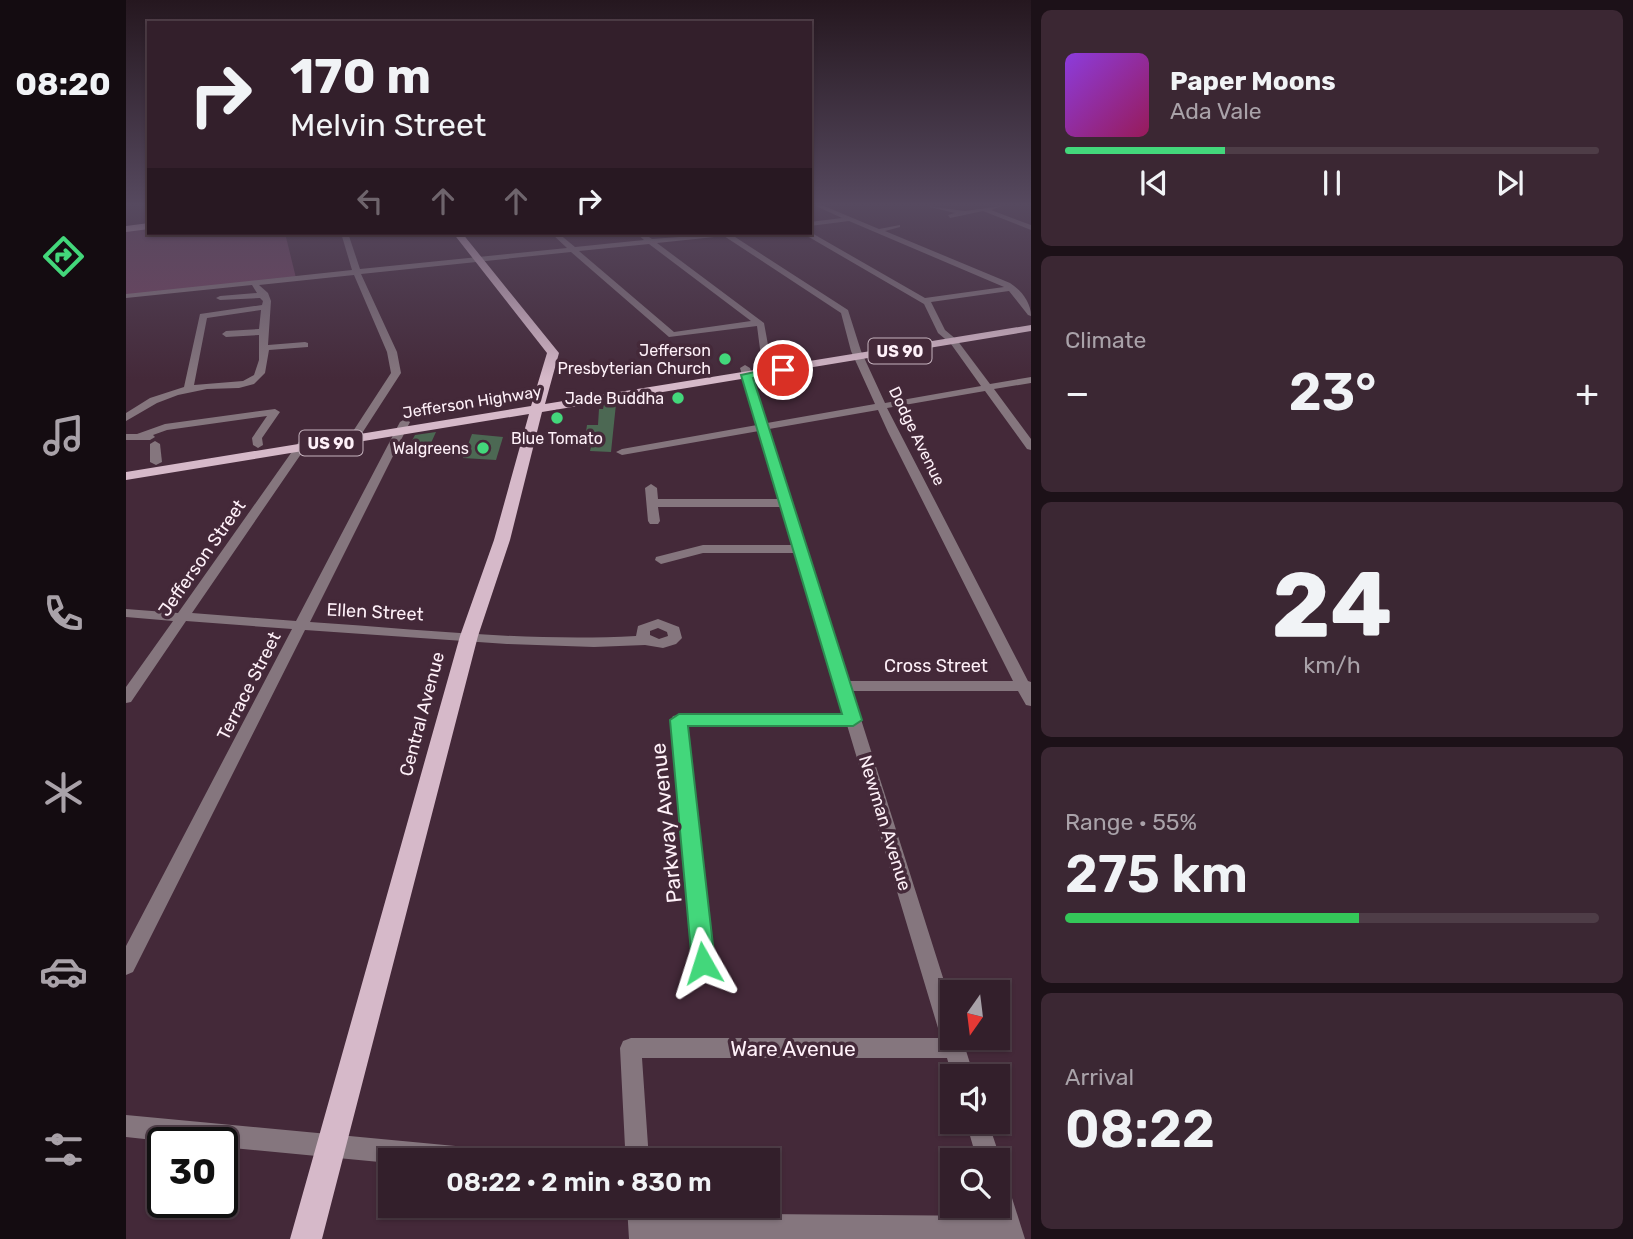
<!DOCTYPE html>
<meta charset="utf-8">
<style>
body{margin:0;font-family:Rubik,sans-serif;background:#3b2733;color:#f1f3f6;height:100vh;display:flex;flex-direction:column;font-size:26px;white-space:nowrap}
*{box-sizing:border-box;margin:0}
p{font-size:23px;color:#a9a2a9}
.icon{flex:none;width:38px;height:38px;fill:none;stroke:currentColor;stroke-width:2;stroke-linecap:round;stroke-linejoin:round}
.map{position:relative;flex:1;overflow:hidden}
.side{display:flex;flex-direction:column;gap:10px;padding:10px;background:#1c1118;width:602px}
.side>*{flex:none}
.guide{position:absolute;left:21px;top:21px;width:665px;height:214px;border-radius:0px;box-shadow:0 2px 5px #0004,0 0 0 2px #4e3d47;background:#331f2b;color:#f1f3f6;overflow:hidden}
.needle{width:46px;rotate:194deg}
.fabs{position:absolute;left:814px;top:980px;display:grid;gap:14px}
.fabs a{display:grid;place-items:center;width:70px;height:70px;border-radius:0px;background:#331f2b;box-shadow:0 2px 5px #0004,0 0 0 2px #4e3d47;font-size:35px}
.speed{position:absolute;left:21px;top:1127px;display:flex;gap:14px;font-size:35px;font-weight:700;text-align:center}
.speed>*{display:grid;place-content:center;width:91px;height:91px;border-radius:50%;background:#331f2b;box-shadow:0 2px 5px #0004,0 0 0 2px #4e3d47;line-height:1}
.speed .limit{border:4px solid #111;border-radius:10px;background:#fff;color:#111}
.pin{position:absolute;display:grid;place-items:center;width:60px;height:60px;color:#fff;margin:-30px;border:4px solid #fff;border-radius:50%;box-shadow:0 2px 7px #0007}
.me{position:absolute;width:77px;margin:-38px;rotate:354deg;stroke-linejoin:round;filter:drop-shadow(0 0 5px #0008)}
.turn{display:flex;align-items:center;gap:24px;height:147px;padding:0 28px;font-size:32px}
.turn .icon{width:91px;height:91px;stroke-width:2.5}
.turn b{display:block;font-size:49px;line-height:60px}
.lanes{display:flex;align-items:center;height:66px;padding:0 28px;background:#0003;justify-content:center;gap:35px;direction:ltr}
.lanes .off{opacity:.35}
.big{font-size:52px;font-weight:600;line-height:1.1}
.side .card{flex:1;display:flex;flex-direction:column;justify-content:center;gap:10px;min-width:0;padding:0 24px;border-radius:10px;background:#3b2733}
.side .dial{align-items:center;gap:0}
.dial b{font-size:91px;line-height:1}
.song{display:flex;align-items:center;gap:21px}
.cover{width:84px;height:84px;border-radius:10px;background:linear-gradient(135deg,hsl(270 70% 55%),hsl(330 70% 35%))}
.played{height:7px;border-radius:4px;background:linear-gradient(90deg,#43d77b 30%,#4e3d47 30%)}
.keys{display:flex;justify-content:space-around;direction:ltr}
.heat{display:flex;justify-content:space-between;align-items:center;font-size:38px;direction:ltr}
.charge{height:10px;border-radius:5px;background:linear-gradient(90deg,#34c759 55%,#4e3d47 0)}
.trip{position:absolute;left:252px;top:1148px;width:402px;height:70px;border-radius:0px;background:#331f2b;box-shadow:0 2px 5px #0004,0 0 0 2px #4e3d47;font-weight:600;line-height:70px;text-align:center}
main{display:flex;flex:1;min-height:0}
.dock{display:flex;flex-direction:column;width:126px;justify-content:space-around;align-items:center;background:#140c11;color:#a9a2a9}
.dock .icon{width:49px;height:49px}
.dock .current{color:#43d77b}
.dock b{font-size:32px;color:#f1f3f6}
.map>svg:first-child{display:block}
.green{fill:#724360}
.building{fill:#4c6853}
.lines{fill:none;stroke-linecap:round;stroke-linejoin:round}
.minor{fill:#85767e;fill-rule:evenodd}
.major{fill:#d6b9c9;fill-rule:evenodd}
.route{fill:#43d77b;stroke:#2c8c50;stroke-width:2}
.poi-dot{fill:#43d77b;stroke:#442939;stroke-width:2.5}
.labels{text-anchor:middle;dominant-baseline:central;stroke-width:7;stroke-linejoin:round;paint-order:stroke}
.far-poi-label{font-size:16px;fill:#fef0f8;stroke:#442939;text-anchor:end}
.shield{fill:#442939;stroke:#c6b4bf;stroke-width:2}
.shield-label{font-size:16px;font-weight:bold;fill:#fef0f8}
.far-street-label{font-size:16px;fill:#fef0f8;stroke:#442939}
.street-label{font-size:18px;fill:#fef0f8;stroke:#442939}
.near-street-label{font-size:21px;fill:#fef0f8;stroke:#442939}
</style>
<main>
<nav class="dock">
<b>08:20</b>
<svg class="icon current" aria-label="directions" viewBox="0 0 24 24"><path d="M12 3l9 9-9 9-9-9zM9 14v-3h6M13 9l2 2-2 2"/></svg>
<svg class="icon" aria-label="music" viewBox="0 0 24 24"><path d="M9 18V5l10-2v13"/><circle cx="6" cy="18" r="3"/><circle cx="16" cy="16" r="3"/></svg>
<svg class="icon" aria-label="phone" viewBox="0 0 24 24"><path d="M5 4h4l2 5-3 2q2 4 5 5l2-3 5 2v4C11 20 4 13 5 4z"/></svg>
<svg class="icon" aria-label="climate" viewBox="0 0 24 24"><path d="M12 3v18M4 7l16 10M4 17L20 7"/></svg>
<svg class="icon" aria-label="car" viewBox="0 0 24 24"><path d="M5 17H2v-5l4-1 3-4h7l3 4 3 1v5h-3M9 17h6M6 11h13"/><circle cx="7" cy="17" r="2"/><circle cx="17" cy="17" r="2"/></svg>
<svg class="icon" aria-label="filters" viewBox="0 0 24 24"><path d="M4 7h16M4 17h16"/><circle cx="9" cy="7" r="2"/><circle cx="15" cy="17" r="2"/></svg>
</nav>
<div class="map">
<svg width="905" height="1239" viewBox="0 0 905 1239">
<rect width="100%" height="100%" fill="#442939"/>
<polygon class="green" points="23,227 23,233 159,233 170,278 0,295 0,230"/>
<g class="building">
<polygon points="478,404 490,404 485,452 464,451 465,447 452,446 453,432 460,432 461,425 472,425 473,409 477,409"/>
<polygon points="310,432 305,443 314,444 310,451 281,450 289,435"/>
<polygon points="346,434 377,437 370,460 337,458"/>
</g>
<g class="lines">
<g class="minor">
<path d="M690,206h8l55,23 21,-4v2l-15,4 125,52c11,7 21,19 21,33l-3,-1 -19,-24 -78,11 14,28 12,10 33,44 41,-7v6l-37,6 37,50v11l-4,-1 -42,-58 -98,17 141,273 3,1v24l-5,-1 -8,-14h-166l100,315v32h10l12,38h-22l-5,-18h-305l7,102h-259v3l-168,-16v-4h-41l-55,-6v-22l340,32h159l-5,-99 3,-7 8,-3h310l-94,-313h-160l26,238 -3,6 -7,3 -7,-3 -3,-6 -22,-243 2,-4 6,-1h165l-49,-162h-92l-42,11 -6,-4 1,-3 47,-12h90l-11,-38h-124l2,14 -2,3h-8l-2,-3 -3,-33 6,-4 6,4 1,11h122l-21,-68 -137,24 -6,-3 6,-3 135,-24 -17,-57 5,-3 5,3 17,55 108,-19 -24,-53 -10,-38 -117,-77 -67,7 107,80 9,49 -5,3 -5,-3 -6,-46 -88,11 -98,-85 -210,22 36,78 4,21 -44,68 -4,1 -5,-3 43,-66 -4,-21 -33,-77 -95,10 9,8 3,8 -3,44 37,-3 3,1v4l-39,3 -4,23 -11,11 -15,4 -32,1 -29,6 -21,8 -31,18v-8l24,-15 34,-11 16,-73 62,-9 1,-4 -3,-3 -40,2 -4,-2 4,-2 37,-3 -5,-8 -126,13v-4l226,-24 -11,-37h7l12,36 207,-21 -16,-15h7l17,14 69,-7 -8,-7h7l9,6 82,-6 -2,2 116,75 13,41 24,52 96,-17 -30,-42 -13,-11 -14,-29 -122,-71 8,-1 115,66 79,-11 -155,-66 -39,5v-4l32,-4zM523,244l102,77 -77,11 -95,-81zM135,310l-2,19 -33,2 -4,3 4,3 33,-2v25l-5,15 -11,6 -49,4 13,-67zM752,410l10,22 125,249h-164l-80,-252z"/>
<polygon points="800,206 839,211 876,206 865,210 905,225 905,230 857,211 824,218 822,215 829,213"/>
<polygon points="149,409 154,412 136,438 137,445 132,448 127,445 126,438 141,416 41,430 27,435 29,437 24,440 0,440 0,434 11,434 39,424"/>
<path d="M279,419l5,3 -100,200c108,7 217,20 326,14l2,-10 20,-7 21,8 3,11 -6,6 -13,4 -18,-3 -51,2 -87,-3 -202,-14 -172,342 -7,3v-29l166,-317 -106,-8 -55,81 -5,1v-16l47,-66 -47,-4v-8l52,4 125,-177 4,-1 5,3 -120,175 104,8 104,-199zM532,628l9,4 1,4 -9,3 -9,-4v-4z"/>
<polygon points="29,441 34,444 36,462 30,465 24,462 24,444"/>
<polygon points="840,1122 862,1122 875,1160 872,1168 872,1160 851,1160"/>
<polygon points="872,1175 880,1179 899,1239 503,1239 501,1206 525,1206 526,1213 868,1216 865,1206 872,1206"/>
</g>
<g class="major">
<polygon points="23,223 23,229 0,232 0,226"/>
<polygon points="327,233 336,233 433,353 419,404 905,325 905,331 416,412 384,540 352,636 196,1239 164,1239 334,636 368,540 403,414 0,480 0,472 405,406 421,353"/>
</g>
</g>
<linearGradient id="sky" x2="0" y2="1"><stop stop-color="#25171f"/><stop offset="0.54" stop-color="#56495f"/><stop offset="1" stop-color="#56495f" stop-opacity="0"/></linearGradient>
<rect width="905" height="379" fill="url(#sky)"/>
<polygon class="route" points="657,366 661,367 661,372 627,378 736,720 727,726 562,726 589,963 585,970 577,973 569,970 566,963 544,720 553,714 716,714 615,375"/>
<g class="poi-dot">
<circle cx="599" cy="359" r="7"/>
<circle cx="552" cy="398" r="7"/>
<circle cx="431" cy="418" r="7"/>
<circle cx="357" cy="448" r="7"/>
</g>
<g class="labels">
<g class="far-poi-label">
<text x="585" y="350">Jefferson<tspan x="585" dy="18">Presbyterian Church</tspan></text>
<text x="538" y="398">Jade Buddha</text>
<text x="431" y="438" text-anchor="middle">Blue Tomato</text>
<text x="343" y="448">Walgreens</text>
</g>
<g class="shield">
<rect x="742.5" y="338.5" width="63" height="25" rx="5"/>
<rect x="173.5" y="430.5" width="63" height="25" rx="5"/>
</g>
<g class="shield-label">
<text x="774" y="351">US 90</text>
<text x="205" y="443">US 90</text>
</g>
<g class="far-street-label">
<text transform="translate(346 402) rotate(-9)">Jefferson Highway</text>
<text transform="translate(791 436) rotate(64)">Dodge Avenue</text>
</g>
<g class="street-label">
<text transform="translate(76 558) rotate(-55)">Jefferson Street</text>
<text transform="translate(249 612) rotate(3)">Ellen Street</text>
<text x="810" y="666">Cross Street</text>
<text transform="translate(123 686) rotate(-63)">Terrace Street</text>
<text transform="translate(296 714) rotate(-75)">Central Avenue</text>
<text transform="translate(759 823) rotate(73)">Newman Avenue</text>
</g>
<g class="near-street-label">
<text transform="translate(540 823) rotate(-96)">Parkway Avenue</text>
<text x="667" y="1048">Ware Avenue</text>
</g>
</g>
</svg>
<div class="fabs">
<a><svg class="needle" viewBox="-14 -14 28 28"><path d="M0-13l5 13h-10z" fill="#e53935"/><path d="M0 13l5-13h-10z" fill="#a9a2a9"/></svg></a>
<a><svg class="icon" aria-label="sound" viewBox="0 0 24 24"><path d="M4 9h4l5-4v14l-5-4H4zM17 9q2 3 0 6"/></svg></a>
<a><svg class="icon" aria-label="search" viewBox="0 0 24 24"><circle cx="10" cy="10" r="6"/><path d="M15 15l6 6"/></svg></a>
</div>
<div class="speed"><div class="limit">30</div></div>
<div class="pin" style="left:657px;top:370px;background:#d93025"><svg class="icon" aria-label="arrive" viewBox="0 0 24 24"><path d="M6 21V4h12l-3 4 3 4H6"/></svg></div>
<svg class="me" style="left:577px;top:963px" viewBox="-20 -20 40 40"><path d="M0-17L14 15 0 8-14 15z" fill="#43d77b" stroke="#fff" stroke-width="4"/></svg>
<div class="trip">08:22 · 2 min · 830 m</div>
<div class="guide">
<div class="turn"><svg class="icon" aria-label="right" viewBox="0 0 24 24"><path d="M7 20v-9h11M14 6l5 5-5 5"/></svg><div><b>170 m</b>Melvin Street</div></div>
<div class="lanes"><svg class="icon off" aria-label="left" viewBox="0 0 24 24"><path d="M17 20v-9H6M10 6l-5 5 5 5"/></svg><svg class="icon off" aria-label="ahead" viewBox="0 0 24 24"><path d="M12 20V5M6 11l6-6 6 6"/></svg><svg class="icon off" aria-label="ahead" viewBox="0 0 24 24"><path d="M12 20V5M6 11l6-6 6 6"/></svg><svg class="icon" aria-label="right" viewBox="0 0 24 24"><path d="M7 20v-9h11M14 6l5 5-5 5"/></svg></div>
</div>
</div>
<section class="side">
<div class="card">
<div class="song"><i class="cover"></i><div><b>Paper Moons</b><p>Ada Vale</p></div></div>
<div class="played"></div>
<div class="keys"><svg class="icon" aria-label="previous" viewBox="0 0 24 24"><path d="M18 5L8 12l10 7zM5 5v14"/></svg><svg class="icon" aria-label="pause" viewBox="0 0 24 24"><path d="M8 5v14M16 5v14"/></svg><svg class="icon" aria-label="next" viewBox="0 0 24 24"><path d="M6 5l10 7-10 7zM19 5v14"/></svg></div>
</div>
<div class="card"><p>Climate</p>
<div class="heat"><a>−</a><b class="big">23°</b><a>+</a></div>
</div>
<div class="card dial"><b>24</b><p>km/h</p></div>
<div class="card"><p>Range · 55%</p><b class="big">275 km</b><div class="charge"></div></div>
<div class="card"><p>Arrival</p><b class="big">08:22</b></div>
</section>
</main>
